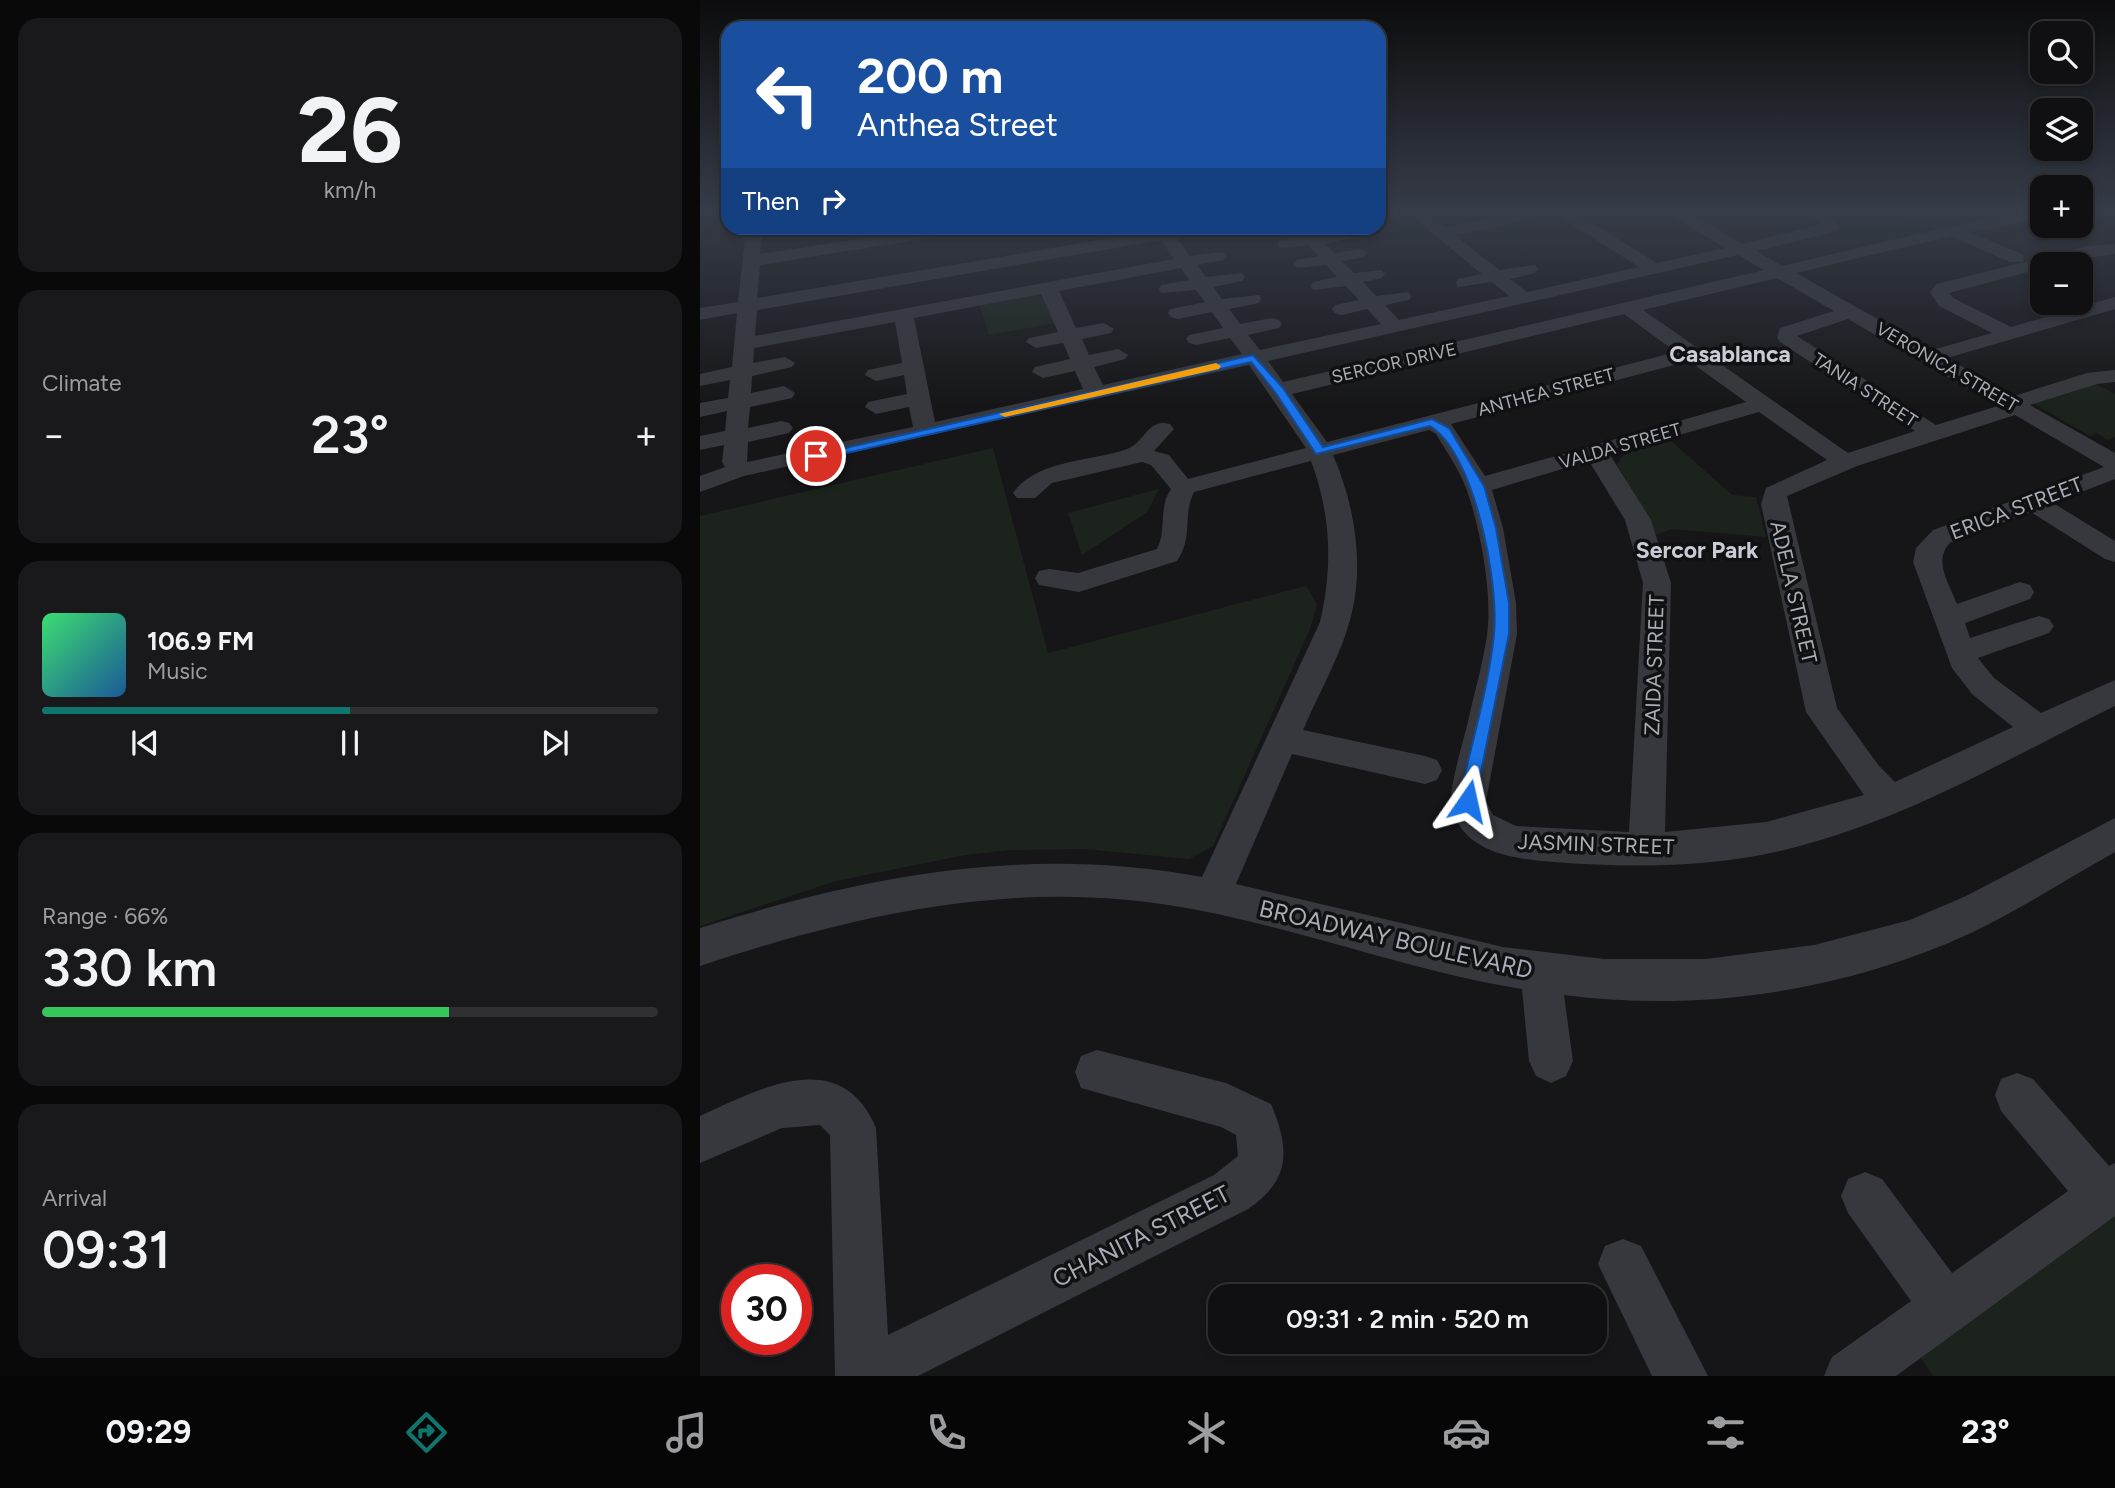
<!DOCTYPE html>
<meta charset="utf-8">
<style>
body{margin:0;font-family:Figtree,sans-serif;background:#19191b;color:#f1f3f6;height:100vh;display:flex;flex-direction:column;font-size:26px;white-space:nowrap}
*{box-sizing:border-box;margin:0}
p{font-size:23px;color:#9c9d9f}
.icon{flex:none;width:38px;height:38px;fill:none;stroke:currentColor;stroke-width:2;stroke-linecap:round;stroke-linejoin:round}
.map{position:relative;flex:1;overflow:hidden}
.sheet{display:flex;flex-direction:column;gap:18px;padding:18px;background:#09090a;width:700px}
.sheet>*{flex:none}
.guide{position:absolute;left:21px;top:21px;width:665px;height:214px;border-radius:21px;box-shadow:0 4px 10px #0003,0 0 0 2px #303032;background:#1a4fa0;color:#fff;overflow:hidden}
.controls{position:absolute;left:1330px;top:21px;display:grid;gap:14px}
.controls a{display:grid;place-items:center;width:63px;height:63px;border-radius:14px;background:#101012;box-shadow:0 4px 10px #0003,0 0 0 2px #303032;font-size:35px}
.speed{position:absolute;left:21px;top:1264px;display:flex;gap:14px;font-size:35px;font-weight:700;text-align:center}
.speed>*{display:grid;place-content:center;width:91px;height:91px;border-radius:50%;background:#101012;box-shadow:0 4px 10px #0003,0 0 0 2px #303032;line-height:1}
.speed .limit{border:10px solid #d22;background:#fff;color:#111}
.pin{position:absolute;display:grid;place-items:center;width:60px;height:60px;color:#fff;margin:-30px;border:4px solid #fff;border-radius:50%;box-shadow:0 2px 7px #0007}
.me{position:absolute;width:77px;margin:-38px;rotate:11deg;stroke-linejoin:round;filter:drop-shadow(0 0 5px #0008)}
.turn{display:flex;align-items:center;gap:24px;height:147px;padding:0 21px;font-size:32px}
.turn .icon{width:91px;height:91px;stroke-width:2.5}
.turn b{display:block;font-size:49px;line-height:60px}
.then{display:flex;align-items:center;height:66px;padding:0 21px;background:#0003;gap:14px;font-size:26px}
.big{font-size:52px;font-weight:600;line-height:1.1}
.sheet .widget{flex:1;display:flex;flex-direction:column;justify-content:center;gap:10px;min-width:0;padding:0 24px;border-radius:21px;background:#19191b}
.sheet .dial{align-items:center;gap:0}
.dial b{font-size:91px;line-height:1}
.song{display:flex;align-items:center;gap:21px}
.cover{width:84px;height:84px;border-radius:10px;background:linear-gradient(135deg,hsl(140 70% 55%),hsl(210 70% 35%))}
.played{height:7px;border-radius:4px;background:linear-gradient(90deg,#0f766e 50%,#303032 50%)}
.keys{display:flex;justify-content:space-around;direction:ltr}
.heat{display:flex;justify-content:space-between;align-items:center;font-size:38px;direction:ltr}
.charge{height:10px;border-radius:5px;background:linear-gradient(90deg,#34c759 66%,#303032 0)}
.trip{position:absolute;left:508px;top:1284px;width:399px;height:70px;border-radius:21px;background:#101012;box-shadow:0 4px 10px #0003,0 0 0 2px #303032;font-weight:600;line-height:70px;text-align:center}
.dock{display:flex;height:112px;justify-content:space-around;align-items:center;background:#060607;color:#9c9d9f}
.dock .icon{width:49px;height:49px}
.dock .active{color:#0f766e}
.dock b{font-size:32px;color:#f1f3f6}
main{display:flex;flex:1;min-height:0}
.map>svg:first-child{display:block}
.green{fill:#1c231d}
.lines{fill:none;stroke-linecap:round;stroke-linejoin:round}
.minor{fill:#37383d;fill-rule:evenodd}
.route{fill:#1a73e8;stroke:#114b97;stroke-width:2}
.slow{fill:#f59e0b}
.labels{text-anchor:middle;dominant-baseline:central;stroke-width:7;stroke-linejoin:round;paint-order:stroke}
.far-street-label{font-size:18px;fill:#a8adb8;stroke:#111113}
.street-label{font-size:21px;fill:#a8adb8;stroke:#111113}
.far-district-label{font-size:23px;font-weight:bold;fill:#c9ccd4;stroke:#111113}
.neighbourhood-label{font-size:23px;font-weight:bold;fill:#c9ccd4;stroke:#111113}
.near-street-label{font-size:24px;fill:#a8adb8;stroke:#111113}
</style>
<main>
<section class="sheet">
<div class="widget dial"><b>26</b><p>km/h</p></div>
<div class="widget"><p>Climate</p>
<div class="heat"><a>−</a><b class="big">23°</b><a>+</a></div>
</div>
<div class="widget">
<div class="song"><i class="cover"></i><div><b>106.9 FM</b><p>Music</p></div></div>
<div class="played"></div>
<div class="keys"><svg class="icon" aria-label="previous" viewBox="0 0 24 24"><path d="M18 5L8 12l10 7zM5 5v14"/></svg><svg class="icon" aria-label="pause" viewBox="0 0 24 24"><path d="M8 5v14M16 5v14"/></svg><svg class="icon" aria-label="next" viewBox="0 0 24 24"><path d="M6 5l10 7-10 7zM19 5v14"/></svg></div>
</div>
<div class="widget"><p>Range · 66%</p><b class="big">330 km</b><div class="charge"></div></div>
<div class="widget"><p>Arrival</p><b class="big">09:31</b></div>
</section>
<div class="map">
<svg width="1415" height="1376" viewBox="0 0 1415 1376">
<rect width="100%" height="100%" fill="#161618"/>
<g class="green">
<polygon points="1182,212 1303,212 1223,231"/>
<polygon points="330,294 344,297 356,323 289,335 279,304"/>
<polygon points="1383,377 1415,394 1415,437 1407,440 1397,433 1390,436 1322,397"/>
<polygon points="971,441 1032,495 1056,497 1066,537 972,529 956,535 917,465 924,454"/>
<polygon points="293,448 348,653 606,586 617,604 610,629 513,846 489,859 384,849 310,850 265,855 136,881 0,926 0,516"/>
<polygon points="459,489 447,512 382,555 368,513"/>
<polygon points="1415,1204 1415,1376 1233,1376 1207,1338"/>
</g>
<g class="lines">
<g class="minor">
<path d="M707,212h18l20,15 80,-15h49l83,51 68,-15 -58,-36h20l56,32 79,-20 -19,-12c17,0 27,0 37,15l-2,4 -82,20 26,15 208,-49 52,-5v7l-73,13 53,22 3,4 -3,4h-12l-59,-26 -155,37 136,77 60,-17 -53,-27 -9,-14 7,-8 152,-38 26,-2v10l-73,10v4l-93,25 4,5 58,29 104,-30v12l-168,49 67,38 73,-23 28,-3v12l-18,2 -67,21 85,48v26l-62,24 62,38v21l-10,-3 -74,-47 -80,30c-19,18 -2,41 6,62l63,-22 10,3 4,7 -4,7 -65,24 5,15 69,-22 10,3 5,7 -5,7 -71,25 16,20 47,35 74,-33v26c-104,51 -206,112 -319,141 -79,21 -163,21 -243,15 -40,-3 -94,-10 -102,-59 -2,-16 14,-67 18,-86 6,-27 14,-54 18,-82 6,-40 -7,-109 -21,-147 -7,-19 -20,-37 -30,-54l-7,-4 -96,25c22,51 32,111 17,165 -10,37 -32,75 -47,110l122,26 12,4 5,10 -5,10 -12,4 -133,-30 -56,130 267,63 101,12h102l108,-14 96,-25 56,-24 149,-78v34c-48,27 -94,57 -144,81 -126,58 -270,80 -407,62l9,66 -7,15 -15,7 -15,-7 -7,-15 -7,-72c-122,-20 -238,-67 -360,-85 -159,-23 -312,12 -462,62v-38c168,-53 326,-83 502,-51l118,-255c13,-55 11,-108 -9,-161l-117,31c-12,24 0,44 -17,69l-98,31 -40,-7 -4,-7 4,-7 10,-2 29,4 79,-24c10,-19 1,-41 14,-60l-20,-24 -9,-3 -90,21 -17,15h-18l-4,-5c24,-34 78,-31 114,-44 18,-6 20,-31 43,-25l4,5 -20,22 15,4 19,24 118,-31 -57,-83 -505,111 -44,16v-16l25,-9 -3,-5 2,-17 -24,5v-14l25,-5 2,-20 -27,6v-14l28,-5 2,-18 -30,6v-12l32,-7 5,-54 -37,7v-12l38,-6 8,-74h16l-2,26 171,-26h37l-8,5 -200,32 -3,33 397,-67 -1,-3h54l-2,4 -29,5 14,19 33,-4 3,4 -3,4 -26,5 9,12 36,-4 3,4 -3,4 -29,6 9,12 37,-4 2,4 -2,4 -30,6 11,15 32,-6 7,2 3,4 -3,4 -31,7 12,15 121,-26 -14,-15 -25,6 -7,-2 -3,-4 3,-4 24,-5 -13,-14 -33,4 -2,-4 2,-4 24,-5 -11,-12 -29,3 -3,-4 3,-4 21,-4 -10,-11 -28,3 -3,-4 3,-4 6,-1 61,-11h32l-2,4 -52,12 9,9 30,-4 3,4 -3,4 -22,4 12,12 28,-3 3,4 -3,4 -19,4 13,14 33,-4 2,4 -2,4 -24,5 14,15 110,-24 -17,-14 -34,5 -2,-4 2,-4 24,-5zM856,214l83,53 -112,25 -17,-13 25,-6 3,-4 -3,-4 -36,5 -44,-35zM461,240l13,19 -419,77 2,-26zM1038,255l26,15 -481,112 -15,-21zM481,268l8,12 -28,5 -2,4 2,4 35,-3 9,12 -34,7 -3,4 3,4 7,2 34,-7 11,16 -34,7 -3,4 3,4 7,2 34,-7 12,16 -139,31 -9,-18 31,-8 3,-4 -10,-6 -29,6 -7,-16 29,-6 3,-4 -10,-6 -28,5 -17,-37zM1077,278l57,33 -54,17 -3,10 3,4 135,89 -67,22 -205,-143zM341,294l17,38 -29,6 -3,4 10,6 27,-5 7,16 -35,8 -3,5 11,6 32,-7 8,18 -148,33 -21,-104zM924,314l52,38 -349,90 -35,-48zM1148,319l150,87 -62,19 -139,-89zM195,322l7,41 -34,7 -3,5 11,6 28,-6 3,19 -39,8 -3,5 11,7 33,-7 4,20 -166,35 1,-20 41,-9 4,-5 -4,-5 -8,-2 -33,7 2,-21 42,-9 3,-5 -11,-7 -33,7 1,-17 40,-9 3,-4 -10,-6 -32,6 1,-15zM989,361l57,41 -261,74 -34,-52zM1059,412l68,48 -61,28 -5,16 45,208 58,83 -98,27 -101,10 6,-249 -20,-63 -41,-65zM1315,415l89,52 -171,63 -17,18 -3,14 39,106 20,26 41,33 -118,55 -16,-16 -42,-58 -50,-212 70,-30zM889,461l36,59 18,63 -14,249 -113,-6 -23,-11 -7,-14 31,-167 -1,-31 -13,-75 -11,-38z"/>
<path d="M397,1050l129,33 45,21c19,45 20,76 -23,105l-330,167h-83l-5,-241 -10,-10 -38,3 -82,35v-47c59,-27 141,-72 176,12l12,207 326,-160 24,-19 -2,-21 -15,-8 -140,-39 -6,-16 6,-16z"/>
<polygon points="1317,1073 1333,1079 1409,1166 1415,1163 1415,1216 1196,1376 1124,1376 1132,1357 1211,1301 1148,1213 1141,1196 1148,1179 1165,1172 1182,1179 1252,1273 1368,1191 1301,1111 1295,1095 1301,1079"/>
<polygon points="923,1239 941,1246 1008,1376 952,1376 898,1264 905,1246"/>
</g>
</g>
<linearGradient id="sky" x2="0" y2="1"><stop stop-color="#0c0c0d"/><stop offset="0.52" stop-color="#363c48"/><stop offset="1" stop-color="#363c48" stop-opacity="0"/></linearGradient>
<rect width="1415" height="405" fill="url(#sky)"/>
<path class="route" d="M553,355l30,33 40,59 109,-28 17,9 35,58 12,42 13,75v31l-35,172 -6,2 -9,-7c11,-53 30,-114 35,-167 5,-50 -19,-181 -64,-208l-114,28 -41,-62 -24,-30 -435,98 -6,-4z"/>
<polygon class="slow" points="516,363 521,366 519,369 305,417 299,414"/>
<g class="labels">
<g class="far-street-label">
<text transform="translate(694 363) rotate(-13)">SERCOR DRIVE</text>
<text transform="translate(1247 367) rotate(30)">VERONICA STREET</text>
<text transform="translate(1165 390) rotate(33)">TANIA STREET</text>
<text transform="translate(846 392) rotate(-15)">ANTHEA STREET</text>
<text transform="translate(920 446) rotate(-16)">VALDA STREET</text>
</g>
<g class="street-label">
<text transform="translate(1316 508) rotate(-21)">ERICA STREET</text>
<text transform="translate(1094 592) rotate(77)">ADELA STREET</text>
<text transform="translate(954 665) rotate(-88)">ZAIDA STREET</text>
<text transform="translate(896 844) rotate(2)">JASMIN STREET</text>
</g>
<g class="far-district-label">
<text x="1030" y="354">Casablanca</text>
</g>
<g class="neighbourhood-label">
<text x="997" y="550">Sercor Park</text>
</g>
<g class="near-street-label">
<text transform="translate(696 939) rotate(13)">BROADWAY BOULEVARD</text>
<text transform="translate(441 1236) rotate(-27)">CHANITA STREET</text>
</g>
</g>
</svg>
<div class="controls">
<a><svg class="icon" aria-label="search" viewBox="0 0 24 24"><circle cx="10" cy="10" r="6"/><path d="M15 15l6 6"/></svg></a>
<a><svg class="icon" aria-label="layers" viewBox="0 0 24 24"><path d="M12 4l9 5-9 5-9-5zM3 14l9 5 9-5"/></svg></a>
<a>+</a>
<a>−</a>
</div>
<div class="speed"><div class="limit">30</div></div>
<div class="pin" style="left:116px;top:456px;background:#d93025"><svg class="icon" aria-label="arrive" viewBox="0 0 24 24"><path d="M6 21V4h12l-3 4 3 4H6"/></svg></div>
<svg class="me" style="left:768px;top:801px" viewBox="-20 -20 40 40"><path d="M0-17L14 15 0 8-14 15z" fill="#1a73e8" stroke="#fff" stroke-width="4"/></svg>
<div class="trip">09:31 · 2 min · 520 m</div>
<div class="guide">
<div class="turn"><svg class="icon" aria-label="left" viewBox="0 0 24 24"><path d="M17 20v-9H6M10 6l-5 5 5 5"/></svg><div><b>200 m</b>Anthea Street</div></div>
<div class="then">Then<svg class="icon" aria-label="right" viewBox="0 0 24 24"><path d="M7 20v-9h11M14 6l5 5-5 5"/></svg></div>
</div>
</div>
</main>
<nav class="dock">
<b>09:29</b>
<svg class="icon active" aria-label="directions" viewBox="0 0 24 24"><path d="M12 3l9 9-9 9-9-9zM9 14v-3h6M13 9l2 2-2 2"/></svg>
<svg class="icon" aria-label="music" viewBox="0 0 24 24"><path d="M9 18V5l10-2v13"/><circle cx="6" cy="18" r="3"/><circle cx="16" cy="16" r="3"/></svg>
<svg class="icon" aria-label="phone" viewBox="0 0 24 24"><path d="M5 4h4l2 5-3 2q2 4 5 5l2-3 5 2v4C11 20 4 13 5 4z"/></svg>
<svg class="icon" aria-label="climate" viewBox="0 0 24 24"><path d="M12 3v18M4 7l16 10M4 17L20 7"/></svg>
<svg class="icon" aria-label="car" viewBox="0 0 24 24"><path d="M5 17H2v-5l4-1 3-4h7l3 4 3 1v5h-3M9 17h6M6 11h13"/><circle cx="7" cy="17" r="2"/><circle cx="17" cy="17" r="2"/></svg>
<svg class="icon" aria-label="filters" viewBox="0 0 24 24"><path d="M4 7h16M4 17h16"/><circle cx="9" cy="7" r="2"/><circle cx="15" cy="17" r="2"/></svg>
<b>23°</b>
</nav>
